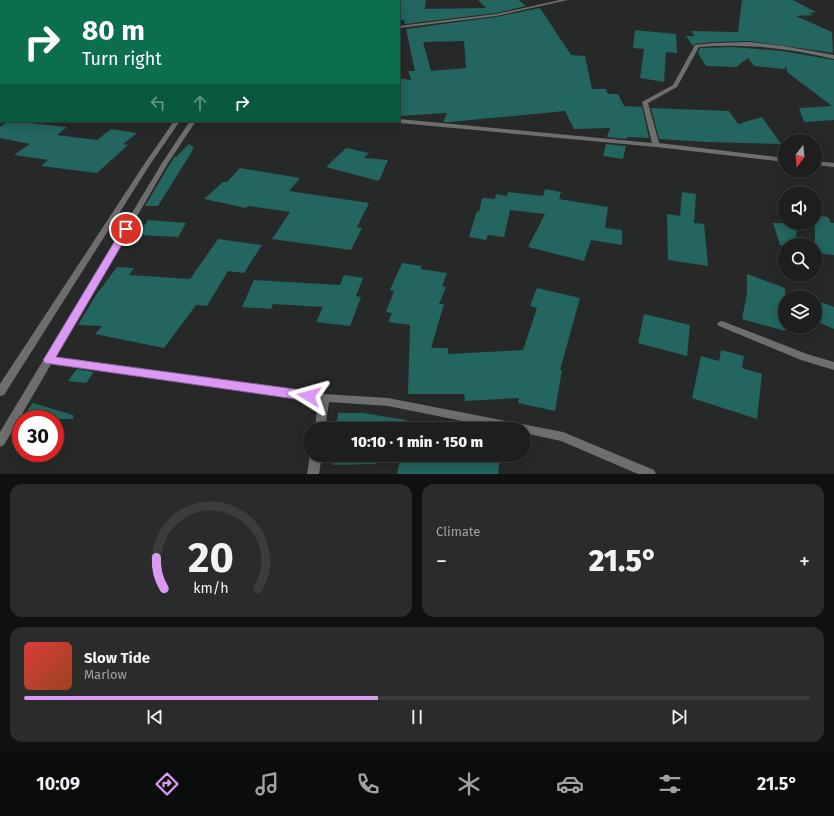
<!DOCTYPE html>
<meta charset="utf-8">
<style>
body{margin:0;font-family:"Fira Sans",sans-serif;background:#292c2a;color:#f1f3f6;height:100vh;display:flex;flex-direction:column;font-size:15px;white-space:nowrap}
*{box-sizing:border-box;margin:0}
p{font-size:13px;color:#a0a2a4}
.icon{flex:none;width:22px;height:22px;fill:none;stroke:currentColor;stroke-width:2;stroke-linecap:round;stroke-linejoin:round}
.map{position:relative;height:474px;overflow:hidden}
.panel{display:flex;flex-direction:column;gap:10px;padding:10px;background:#0f1110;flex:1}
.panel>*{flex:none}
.banner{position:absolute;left:0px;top:0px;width:400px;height:122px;box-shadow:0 2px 10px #0003,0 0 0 1px #3a3d3b;background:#0b6e4f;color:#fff;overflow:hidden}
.needle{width:26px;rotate:196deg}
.tools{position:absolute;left:778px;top:134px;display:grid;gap:8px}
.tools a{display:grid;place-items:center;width:44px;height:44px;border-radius:50%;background:#1c1f1d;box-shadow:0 2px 10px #0003,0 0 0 1px #3a3d3b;font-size:20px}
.speed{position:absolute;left:12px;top:410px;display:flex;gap:8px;font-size:20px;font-weight:700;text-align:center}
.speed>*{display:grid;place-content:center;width:52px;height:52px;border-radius:50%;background:#1c1f1d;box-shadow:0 2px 10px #0003,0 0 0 1px #3a3d3b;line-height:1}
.speed .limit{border:6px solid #d22;background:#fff;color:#111}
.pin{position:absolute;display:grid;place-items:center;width:34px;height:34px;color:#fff;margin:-17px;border:2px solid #fff;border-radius:50%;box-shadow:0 1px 4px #0007}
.me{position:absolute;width:44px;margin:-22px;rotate:278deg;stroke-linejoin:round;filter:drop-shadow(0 0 3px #0008)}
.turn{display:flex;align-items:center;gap:14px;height:84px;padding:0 16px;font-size:18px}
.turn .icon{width:52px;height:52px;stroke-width:2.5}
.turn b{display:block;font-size:28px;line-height:34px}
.lanes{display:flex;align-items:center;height:38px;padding:0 16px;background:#0003;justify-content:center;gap:20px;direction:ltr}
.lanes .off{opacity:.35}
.big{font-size:30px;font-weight:800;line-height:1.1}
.panel .tile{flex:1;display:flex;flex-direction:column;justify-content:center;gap:6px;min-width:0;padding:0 14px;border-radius:12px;background:#292c2a}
.panel .dial{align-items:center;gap:0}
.dial svg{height:104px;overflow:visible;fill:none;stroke:#3a3d3b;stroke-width:7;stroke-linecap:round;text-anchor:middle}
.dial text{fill:#f1f3f6;stroke:none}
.song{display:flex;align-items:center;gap:12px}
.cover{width:48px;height:48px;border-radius:6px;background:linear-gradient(135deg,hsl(0 70% 55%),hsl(20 70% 35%))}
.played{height:4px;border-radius:2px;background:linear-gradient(90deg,#dc99f4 45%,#3a3d3b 45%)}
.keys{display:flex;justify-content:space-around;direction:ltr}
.heat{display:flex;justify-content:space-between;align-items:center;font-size:22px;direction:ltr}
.panel .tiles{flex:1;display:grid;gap:10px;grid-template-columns:1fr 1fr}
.tile:last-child{grid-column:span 2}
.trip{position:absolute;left:303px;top:422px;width:228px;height:40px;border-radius:20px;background:#1c1f1d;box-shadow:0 2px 10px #0003,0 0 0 1px #3a3d3b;font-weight:800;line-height:40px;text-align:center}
.tabs{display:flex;height:64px;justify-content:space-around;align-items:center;background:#0b0c0c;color:#a0a2a4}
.tabs .icon{width:28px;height:28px}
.tabs .on{color:#dc99f4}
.tabs b{font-size:18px;color:#f1f3f6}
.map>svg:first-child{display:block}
.building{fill:#23655f;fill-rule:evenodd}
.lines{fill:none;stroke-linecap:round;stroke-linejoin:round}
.minor{fill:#6e6f6d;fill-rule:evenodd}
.tertiary{fill:#6e6f6d;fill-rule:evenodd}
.route{fill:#dc99f4;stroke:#8f639f}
</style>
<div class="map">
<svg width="834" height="474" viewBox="0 0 834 474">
<rect width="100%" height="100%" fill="#262927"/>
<g class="building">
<polygon points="399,0 426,0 425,9 486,8 478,0 519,0 526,6 496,13 405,24 404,20 399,20"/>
<polygon points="742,0 793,0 816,12 809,13 814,15 796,16 832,32 833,53 749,41 714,42 695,44 693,46 686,36 695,36 691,31 738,32"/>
<path d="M540,8l31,47 14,1 7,33h14l2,5h10l6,12 18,1 7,31 -22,-1v2l-20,-2 3,-9 -36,1 -9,-18 -115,11h-7l4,-9 -48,3v-38l12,2 -3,-9h7l-9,-42 90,-12zM464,41l2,27 -35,3 -8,-29z"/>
<polygon points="635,30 676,34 677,53 666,52 664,82 640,78 644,49 633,48"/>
<polygon points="733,47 783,51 834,60 834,120 804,122 799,108 832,106 788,73 785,65 785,69 754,66 748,58 736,67 706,66 698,53 700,48"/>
<polygon points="651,108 729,111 738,124 762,117 781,144 706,142 659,139"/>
<polygon points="10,121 67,127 57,135 97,140 111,129 137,133 123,144 128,145 97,173 41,166 48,160 14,155 30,144 0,138 0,127"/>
<polygon points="189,144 194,148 158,206 145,206 168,167 175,156 176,157"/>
<polygon points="606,144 626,146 623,159 603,156"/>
<polygon points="346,148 369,153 364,158 388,160 379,181 326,167"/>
<polygon points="240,168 300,178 289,191 369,203 357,227 362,228 351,250 272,239 290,212 248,206 246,208 204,199 223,182 227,182"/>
<polygon points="545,189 561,192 559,199 608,207 605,228 622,230 622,245 591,240 584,261 528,247 545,214 510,210 504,237 488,235 486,240 469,237 477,211 479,212 482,198 495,199 496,194 507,196 508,192 543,196"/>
<polygon points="682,192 696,194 694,223 704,224 708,266 668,260 667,214 680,216"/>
<polygon points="815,215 828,217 831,223 834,223 834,255 815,253"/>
<polygon points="148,220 186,223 178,237 138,235"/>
<polygon points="773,223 798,223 795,245 780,245"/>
<polygon points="218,239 262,245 244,273 228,271 207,306 196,305 164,348 95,334 102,326 78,325 96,295 117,267 134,268 129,275 190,279"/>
<polygon points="402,263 422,266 420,269 447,273 442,286 446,287 439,304 444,304 431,348 448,348 448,354 523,350 537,308 530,306 537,288 580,298 560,370 562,370 555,411 518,403 519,398 465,401 464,394 408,394 410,325 388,322 392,313 386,312 394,291 390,290"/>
<polygon points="747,274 785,288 785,331 742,319 747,293"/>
<polygon points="344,275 363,278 356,296 361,297 350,326 316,322 323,307 273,304 271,309 242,307 254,280 340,285"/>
<polygon points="815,300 834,307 834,329 815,321"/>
<polygon points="644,314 690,325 687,356 638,343"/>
<polygon points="721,350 744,356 742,368 762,374 757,419 692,398 701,356 719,361"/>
<polygon points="77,369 94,372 86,383 68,381"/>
<polygon points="33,403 73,415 73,419 21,419"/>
<polygon points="338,413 363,413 406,420 406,429 336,429"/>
<polygon points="409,421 447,427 447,429 408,429"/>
<polygon points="334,455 375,455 375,464 333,465"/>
<polygon points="401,455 500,455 498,474 397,474"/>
</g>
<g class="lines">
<g class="minor">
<polygon points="560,0 568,0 496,16 399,28 399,26 496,14"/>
<path d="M749,42l34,4 51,9v4c-45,-11 -89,-16 -135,-12l-22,40 -29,16 11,40 126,15v4l-129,-15 -257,-24 -3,-2h3v-2l253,24 -10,-41 31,-17 22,-40 19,-2z"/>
<rect x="0" y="60" width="1" height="4"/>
<polygon points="815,161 834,163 834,167 815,165"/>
<polygon points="722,321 807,354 834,362 834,370 801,360 719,326 717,324 719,322"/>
<polygon points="49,356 324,394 388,398 563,432 654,470 656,474 638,474 561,441 524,433 524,429 502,429 388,406 329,402 325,429 315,429 318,401 49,364 46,363 44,360 46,357"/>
<polygon points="310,455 322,455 319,474 307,474"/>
</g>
<g class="tertiary">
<rect x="254" y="0" width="4" height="1"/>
<polygon points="174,121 180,121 151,163 4,395 0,396 0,384 145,163"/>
<polygon points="190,121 196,121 168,163 4,445 0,447 0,432 162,163"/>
</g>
</g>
<polygon class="route" points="126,226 131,229 56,357 309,391 313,393 315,396 313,399 309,401 45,363 43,360 45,357 122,229"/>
</svg>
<div class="tools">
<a><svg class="needle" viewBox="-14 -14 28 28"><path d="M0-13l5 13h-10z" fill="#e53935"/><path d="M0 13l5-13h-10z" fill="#a0a2a4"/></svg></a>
<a><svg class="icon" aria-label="sound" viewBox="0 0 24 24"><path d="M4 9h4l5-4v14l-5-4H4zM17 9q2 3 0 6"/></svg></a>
<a><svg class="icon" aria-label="search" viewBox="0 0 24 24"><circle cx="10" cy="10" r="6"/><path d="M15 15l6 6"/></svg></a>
<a><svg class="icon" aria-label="layers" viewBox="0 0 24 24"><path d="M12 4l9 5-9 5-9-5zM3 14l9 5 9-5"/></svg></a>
</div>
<div class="speed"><div class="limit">30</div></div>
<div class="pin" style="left:126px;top:229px;background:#d93025"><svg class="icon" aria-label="arrive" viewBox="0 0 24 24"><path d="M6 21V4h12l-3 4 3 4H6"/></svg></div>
<svg class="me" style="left:309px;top:396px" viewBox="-20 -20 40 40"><path d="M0-17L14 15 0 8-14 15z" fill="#dc99f4" stroke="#fff" stroke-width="4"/></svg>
<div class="trip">10:10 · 1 min · 150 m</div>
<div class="banner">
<div class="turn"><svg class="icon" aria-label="right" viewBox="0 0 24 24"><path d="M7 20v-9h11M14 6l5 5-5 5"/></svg><div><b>80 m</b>Turn right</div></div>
<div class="lanes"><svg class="icon off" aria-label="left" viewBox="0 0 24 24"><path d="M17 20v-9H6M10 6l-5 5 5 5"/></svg><svg class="icon off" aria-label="ahead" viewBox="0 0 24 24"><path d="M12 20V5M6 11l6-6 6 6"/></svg><svg class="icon" aria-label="right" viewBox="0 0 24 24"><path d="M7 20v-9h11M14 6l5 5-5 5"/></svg></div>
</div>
</div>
<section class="panel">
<div class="tiles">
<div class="tile dial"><svg viewBox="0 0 100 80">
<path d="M14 69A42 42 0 1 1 86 69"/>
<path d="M14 69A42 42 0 0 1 8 45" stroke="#dc99f4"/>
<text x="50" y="56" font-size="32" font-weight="700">20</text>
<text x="50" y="72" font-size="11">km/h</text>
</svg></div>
<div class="tile"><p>Climate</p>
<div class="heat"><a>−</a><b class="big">21.5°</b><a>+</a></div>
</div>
<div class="tile">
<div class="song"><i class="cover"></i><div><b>Slow Tide</b><p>Marlow</p></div></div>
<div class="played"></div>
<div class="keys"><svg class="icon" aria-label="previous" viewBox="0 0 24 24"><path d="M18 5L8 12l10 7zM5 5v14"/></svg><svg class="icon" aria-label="pause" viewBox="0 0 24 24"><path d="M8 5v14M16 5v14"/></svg><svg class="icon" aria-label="next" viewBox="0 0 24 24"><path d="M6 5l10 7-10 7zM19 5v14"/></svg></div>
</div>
</div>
</section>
<nav class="tabs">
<b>10:09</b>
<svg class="icon on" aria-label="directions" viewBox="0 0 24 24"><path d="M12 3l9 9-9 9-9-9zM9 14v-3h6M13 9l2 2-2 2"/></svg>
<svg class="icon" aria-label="music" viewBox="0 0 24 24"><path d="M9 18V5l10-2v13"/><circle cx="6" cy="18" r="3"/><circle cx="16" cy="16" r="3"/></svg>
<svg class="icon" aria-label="phone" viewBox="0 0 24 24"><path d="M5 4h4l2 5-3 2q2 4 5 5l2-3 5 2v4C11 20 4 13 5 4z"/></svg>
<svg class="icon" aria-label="climate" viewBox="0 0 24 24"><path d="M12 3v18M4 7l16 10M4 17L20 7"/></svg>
<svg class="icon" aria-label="car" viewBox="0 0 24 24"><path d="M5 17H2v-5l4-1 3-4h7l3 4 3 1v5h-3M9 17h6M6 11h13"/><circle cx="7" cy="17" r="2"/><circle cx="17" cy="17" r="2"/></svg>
<svg class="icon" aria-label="filters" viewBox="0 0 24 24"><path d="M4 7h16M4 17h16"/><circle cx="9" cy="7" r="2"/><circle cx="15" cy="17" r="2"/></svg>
<b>21.5°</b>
</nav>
